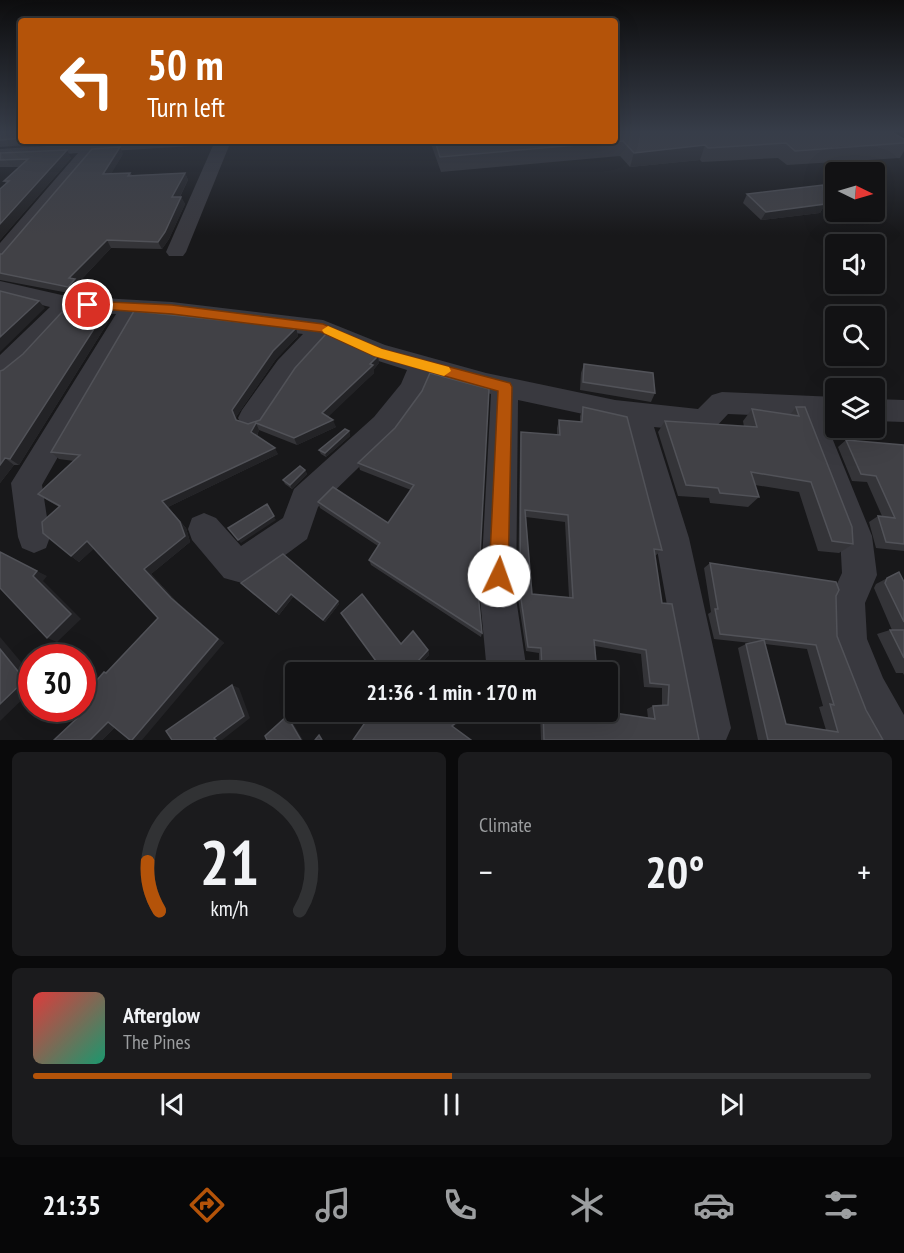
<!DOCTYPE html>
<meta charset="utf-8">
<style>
body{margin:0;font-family:"PT Sans Narrow",sans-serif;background:#1b1b1d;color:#f1f3f6;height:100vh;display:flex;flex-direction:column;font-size:22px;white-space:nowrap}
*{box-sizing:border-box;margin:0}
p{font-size:20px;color:#9c9ea0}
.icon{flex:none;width:33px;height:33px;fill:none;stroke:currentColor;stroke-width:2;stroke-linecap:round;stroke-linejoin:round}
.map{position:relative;height:740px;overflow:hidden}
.side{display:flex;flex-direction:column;gap:12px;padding:12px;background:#0a0a0b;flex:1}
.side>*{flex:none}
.guide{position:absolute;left:18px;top:18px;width:600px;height:126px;border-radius:6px;box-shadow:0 6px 24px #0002,0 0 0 2px #313234;background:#b45309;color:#fff;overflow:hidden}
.needle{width:39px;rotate:95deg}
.buttons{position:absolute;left:825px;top:162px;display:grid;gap:12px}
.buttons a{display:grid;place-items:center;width:60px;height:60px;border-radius:6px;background:#121214;box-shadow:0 6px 24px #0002,0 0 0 2px #313234;font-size:30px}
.speed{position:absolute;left:18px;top:644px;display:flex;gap:12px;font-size:30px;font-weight:700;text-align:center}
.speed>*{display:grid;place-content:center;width:78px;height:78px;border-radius:50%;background:#121214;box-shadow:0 6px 24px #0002,0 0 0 2px #313234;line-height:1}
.speed .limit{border:9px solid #d22;background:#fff;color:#111}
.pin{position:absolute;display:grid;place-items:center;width:51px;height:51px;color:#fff;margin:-26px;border:3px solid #fff;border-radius:50%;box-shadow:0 2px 6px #0007}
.me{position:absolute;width:66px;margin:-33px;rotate:3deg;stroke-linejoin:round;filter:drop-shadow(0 0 4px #0008)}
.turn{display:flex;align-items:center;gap:21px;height:126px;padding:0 30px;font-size:27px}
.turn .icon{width:78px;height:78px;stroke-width:2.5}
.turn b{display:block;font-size:42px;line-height:51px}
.big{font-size:45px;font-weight:700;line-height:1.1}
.side .tile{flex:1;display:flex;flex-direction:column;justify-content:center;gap:9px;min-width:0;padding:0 21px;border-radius:9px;background:#1b1b1d}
.side .dial{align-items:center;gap:0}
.dial svg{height:156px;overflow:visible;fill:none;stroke:#313234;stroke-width:7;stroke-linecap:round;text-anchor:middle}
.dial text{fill:#f1f3f6;stroke:none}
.song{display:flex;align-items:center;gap:18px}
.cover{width:72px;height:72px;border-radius:9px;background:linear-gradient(135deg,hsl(0 70% 55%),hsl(160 70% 35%))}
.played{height:6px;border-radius:3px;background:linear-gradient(90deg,#b45309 50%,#313234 50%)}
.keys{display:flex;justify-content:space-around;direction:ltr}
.heat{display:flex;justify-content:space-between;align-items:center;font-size:33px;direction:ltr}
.side .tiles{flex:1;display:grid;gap:12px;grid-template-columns:1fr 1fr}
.tile:last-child{grid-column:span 2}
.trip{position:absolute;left:285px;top:662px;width:333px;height:60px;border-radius:6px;background:#121214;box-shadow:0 6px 24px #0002,0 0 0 2px #313234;font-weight:700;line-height:60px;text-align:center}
.tab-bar{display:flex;height:96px;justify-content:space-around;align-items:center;background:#070708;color:#9c9ea0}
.tab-bar .icon{width:42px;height:42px}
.tab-bar .selected{color:#b45309}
.tab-bar b{font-size:27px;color:#f1f3f6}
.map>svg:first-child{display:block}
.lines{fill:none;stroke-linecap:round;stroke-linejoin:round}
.minor{fill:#39393f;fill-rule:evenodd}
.wall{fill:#343438;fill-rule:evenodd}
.shaded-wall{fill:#232326}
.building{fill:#414146;stroke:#515258;stroke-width:1.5;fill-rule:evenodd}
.route{fill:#b45309;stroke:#753606;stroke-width:1.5}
.slow{fill:#f59e0b}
</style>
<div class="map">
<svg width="904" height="740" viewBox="0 0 904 740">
<rect width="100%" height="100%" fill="#18181a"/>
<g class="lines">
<g class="minor">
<polygon points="124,141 200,141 192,146 96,152 7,260 0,262 0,243 78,153 0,159 0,149"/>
<polygon points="215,141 231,141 186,252 183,256 169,256 166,252"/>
<path d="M0,281l66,15 106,6 151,18 62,25 101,28 129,27 83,9 14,-14 10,-3 114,5v22l-12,-1 48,118 5,39 -12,28 2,36 16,39 21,37v25h-32l-17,-34 -26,-67v-38l13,-28 -2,-37 -44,-119 -68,-3 -14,15 -10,3 -50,-5 35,111 42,190 -5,12h-32l-5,-12 -34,-190 -30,-115 -107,-23 -2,198 11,74h-40l-7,-74 11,-204 -61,-18 -9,20 -27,37 -76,74 -11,32 -53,39 -12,5 -18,-5 -32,-38 -4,-11 4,-11 12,-5 12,5 25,28 42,-28 11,-29 80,-72 27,-33 6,-14 -38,-12 -42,-19 -31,35 -34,52 -10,3 -10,-3 -4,-8 4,-8 36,-50 25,-26 -165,-18 -96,169 8,52 -4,11 -12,5 -12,-5 -4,-11 -7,-54 105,-169 -44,-2c-18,20 -47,60 -72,68v-25l50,-48 -50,-12z"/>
<polygon points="874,399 904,400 904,422 874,421"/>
</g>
</g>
<g class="wall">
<polygon points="0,131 21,131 21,141 77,141 0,147"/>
<polygon points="904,139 904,151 900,158 787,165 778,158 702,162 700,160 630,167 620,156 441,172 430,141"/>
<polygon points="0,153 71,158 0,240 0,189 6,183 4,181 19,167 0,167"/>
<polygon points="123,154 111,173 130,173 132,175 185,173 188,180 180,197 181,197 185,204 169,239 162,249 111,248 78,283 81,287 74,294 0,280 0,254 2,254"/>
<polygon points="747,194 825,204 820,213 761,220 743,203"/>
<polygon points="108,322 19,465 14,465 0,483 0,371"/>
<polygon points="296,328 298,336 276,359 236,417 237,420 248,424 260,420 378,356 379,363 374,369 374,373 328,416 336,427 297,445 259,430 257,436 278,454 168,507 186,528 190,542 151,574 177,602 224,643 115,727 102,740 90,706 106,673 158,618 94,548 79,562 71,556 59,507 47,500 38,494 74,461 59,459 51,452"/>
<polygon points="584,364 655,393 651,402 580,390 581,373"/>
<path d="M583,407l79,143 -7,6 7,47 37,137h-158l-1,-27 2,-2h59l47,7 -1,-9 6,-3h9v-18l-18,-1 -3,-33 -46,-8 2,26h-58v-19l-13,-2 -8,-53 2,-158 1,-8 36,3v-7l2,-8 21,2v-6zM526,517l39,5 4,75 -37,-3z"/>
<polygon points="796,407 853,544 839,553 818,551 799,492 755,485 759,497 748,507 710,503 709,498 678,496 658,432 665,421 744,427 743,421 752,409 790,415"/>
<polygon points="395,428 478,593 482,633 481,637 371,565 369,560 378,546 320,508 318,502 388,523 411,490 360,470 358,463"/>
<polygon points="349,431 350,436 326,457 321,454 319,450"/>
<polygon points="846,440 904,445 904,551 876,548 869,522 878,516 882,516 867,482 852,481 838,447"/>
<polygon points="305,470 307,474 292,489 285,484 283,480"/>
<path d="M710,563l126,33 1,40 29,74 17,30h-125l-20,-92 8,-4 5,-1 -37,-4 -6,-25 3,-2 -7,-44zM765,644l42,5 16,57 -4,1 7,23 -40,-6z"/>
<polygon points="899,572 904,582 904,675 903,673 896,673 877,634 890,630 892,630 874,588 876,584"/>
<polygon points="244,586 338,601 339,604 325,622 293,597 279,615"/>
<polygon points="341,613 401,644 428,650 429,655 413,672 384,672"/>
</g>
<g class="shaded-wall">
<polygon points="705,145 700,160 630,167 634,153"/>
<polygon points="120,147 123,154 107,181 103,174"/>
<polygon points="67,150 71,158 0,240 0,224"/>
<polygon points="185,173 188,180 176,204 172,197"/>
<polygon points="181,197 185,204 169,239 162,249 158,242"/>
<polygon points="825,204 820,213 761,220 766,212"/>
<polygon points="107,240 111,248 78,283 81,287 74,294 68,287 69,278"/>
<polygon points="39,301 45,308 0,352 0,337"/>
<polygon points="103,315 108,322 19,465 10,459"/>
<polygon points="296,328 298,336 276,359 236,417 240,427 232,410 273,351"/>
<polygon points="378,356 379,363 374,369 374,373 325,420 322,413"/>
<polygon points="333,420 336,427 297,445 294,438"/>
<polygon points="256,423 259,430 255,439 251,432"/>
<polygon points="349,431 350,436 326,457 325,453"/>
<polygon points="275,448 278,454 168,507 186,528 190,542 151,574 177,602 224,643 142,740 132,740 171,598 144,569 162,501"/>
<polygon points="5,458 14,465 0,483 0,465"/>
<polygon points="305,470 307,474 292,489 290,485"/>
<polygon points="267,504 276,520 241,543 238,540"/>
<polygon points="87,541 96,547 79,562 71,556"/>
<polygon points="37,571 47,576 43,581 81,619 57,642 47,638 33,576"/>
<polygon points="291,594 293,597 279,615 276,612"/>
<polygon points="338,601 339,604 325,622 323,620"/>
<polygon points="0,637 32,675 32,690 0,721"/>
<polygon points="428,650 429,655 413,672 408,672"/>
<polygon points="232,685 239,688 250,718 222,740 216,740 214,738"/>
<polygon points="470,711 473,711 452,728 452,726"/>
<polygon points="287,716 290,718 303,740 301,740"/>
<polygon points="108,722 118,724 102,740 90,740"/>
</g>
<g class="building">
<polygon points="0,131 21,131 21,138 0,140"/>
<polygon points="615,131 890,131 904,139 904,143 795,151 786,143 708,148 705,145 634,153 623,141 440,157 435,141 615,141"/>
<polygon points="120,147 103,174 130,173 128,176 185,173 172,197 181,197 165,232 158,242 107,240 69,278 75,279 68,287 0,273 0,254 2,254 92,149"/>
<polygon points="67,150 0,224 0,189 9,181 4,181 28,159 0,160 0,153"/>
<polygon points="823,185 825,204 766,212 747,194"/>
<polygon points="0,291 39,301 0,337"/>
<polygon points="134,311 296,328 273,351 232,410 236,420 248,424 260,420 295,368 326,334 378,356 370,364 373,365 322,413 333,420 294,438 256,423 251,432 275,448 162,501 180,522 185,536 144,569 171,598 218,639 132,740 130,740 108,722 90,740 54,740 90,706 82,700 82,697 104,672 106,673 158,618 87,541 71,556 43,533 42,522 60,506 38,494 80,455 51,452"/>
<polygon points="62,312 103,315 10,459 5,458 0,465 0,371 3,370 23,354"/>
<polygon points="584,364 653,373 655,393 583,382"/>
<polygon points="430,373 489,389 478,593 482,633 369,560 380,543 318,502 333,487 388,523 414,485 358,463 395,428 422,391"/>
<path d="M583,407l44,10 35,133 -8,-1 8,54 10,1 27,136h-155l-1,-29h58l54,8 -2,-13 15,-1 1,-20 -19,-2 -4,-33 -52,-10 3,32h-55l-1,-24 -13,-1 -8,-55 1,-160 39,3 -1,-15 23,2zM525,510l43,5 5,83 -41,-4z"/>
<polygon points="796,407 805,407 852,527 853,544 832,541 811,482 751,472 759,497 720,493 718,488 686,485 665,421 757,427 752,409 799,416"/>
<polygon points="345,429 349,431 325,453 319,450"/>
<polygon points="846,440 904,445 904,544 886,542 878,516 895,518 876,476 861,474"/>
<polygon points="300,466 305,470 290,485 283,480"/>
<polygon points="267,504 274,516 238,540 228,528"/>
<polygon points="0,552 37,571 33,576 71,614 47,638 0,588"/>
<polygon points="283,554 338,601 323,620 291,594 276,612 241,583"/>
<polygon points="710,563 836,582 839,590 836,596 837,636 866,710 883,740 768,740 746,644 764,640 786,724 838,732 830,704 834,705 816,645 720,634 715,609 718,609"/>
<polygon points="899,572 904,582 904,622 885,583 887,578"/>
<polygon points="362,594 401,644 413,631 428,650 408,672 384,672 341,613"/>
<polygon points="890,630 904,630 904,658"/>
<polygon points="0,649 25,680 0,704"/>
<polygon points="485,664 486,670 492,671 493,672 475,672"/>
<polygon points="232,685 244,716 214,738 216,740 172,740 166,731"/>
<polygon points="373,711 405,711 414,720 426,711 470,711 452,726 471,740 353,740"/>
<polygon points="287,716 301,740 267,740 265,736"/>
<polygon points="319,735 322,740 315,740"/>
</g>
<linearGradient id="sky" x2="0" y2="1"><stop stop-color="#0d0d0e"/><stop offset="0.56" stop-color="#373d49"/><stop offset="1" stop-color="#373d49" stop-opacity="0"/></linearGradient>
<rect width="904" height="235" fill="url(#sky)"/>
<polygon class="route" points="88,301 172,305 323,324 382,349 510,383 512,387 508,576 505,583 499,586 492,583 489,576 498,391 374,356 321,332 172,314 84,308 82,305"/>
<polygon class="slow" points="328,326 382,349 449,367 451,371 444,376 374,356 324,333 322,330"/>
</svg>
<div class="buttons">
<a><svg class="needle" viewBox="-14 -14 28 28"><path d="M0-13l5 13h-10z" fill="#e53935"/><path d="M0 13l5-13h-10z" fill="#9c9ea0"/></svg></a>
<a><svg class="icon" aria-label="sound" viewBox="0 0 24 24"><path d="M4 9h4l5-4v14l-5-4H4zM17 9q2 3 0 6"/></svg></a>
<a><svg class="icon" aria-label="search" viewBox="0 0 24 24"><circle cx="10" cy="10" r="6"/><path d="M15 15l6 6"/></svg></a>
<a><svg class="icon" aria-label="layers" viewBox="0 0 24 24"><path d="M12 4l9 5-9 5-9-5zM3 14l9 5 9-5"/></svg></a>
</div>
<div class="speed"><div class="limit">30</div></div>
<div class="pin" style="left:88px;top:305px;background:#d93025"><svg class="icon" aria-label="arrive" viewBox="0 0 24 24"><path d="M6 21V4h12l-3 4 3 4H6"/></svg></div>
<svg class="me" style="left:499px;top:576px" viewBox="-20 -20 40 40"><circle r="19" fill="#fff"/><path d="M0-13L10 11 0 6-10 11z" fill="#b45309"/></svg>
<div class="trip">21:36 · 1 min · 170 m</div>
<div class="guide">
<div class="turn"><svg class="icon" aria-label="left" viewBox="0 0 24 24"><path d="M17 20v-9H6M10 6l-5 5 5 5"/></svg><div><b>50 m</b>Turn left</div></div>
</div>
</div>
<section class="side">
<div class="tiles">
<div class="tile dial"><svg viewBox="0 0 100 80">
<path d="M14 69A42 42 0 1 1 86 69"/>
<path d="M14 69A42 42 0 0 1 8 44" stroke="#b45309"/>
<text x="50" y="56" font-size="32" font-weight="700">21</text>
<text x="50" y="72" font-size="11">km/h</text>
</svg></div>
<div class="tile"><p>Climate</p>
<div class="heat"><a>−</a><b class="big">20°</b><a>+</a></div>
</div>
<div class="tile">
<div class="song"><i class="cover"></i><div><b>Afterglow</b><p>The Pines</p></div></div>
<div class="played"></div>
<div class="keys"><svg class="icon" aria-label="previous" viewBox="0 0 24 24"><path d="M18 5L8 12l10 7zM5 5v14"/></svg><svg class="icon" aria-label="pause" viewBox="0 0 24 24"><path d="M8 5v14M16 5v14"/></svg><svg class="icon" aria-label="next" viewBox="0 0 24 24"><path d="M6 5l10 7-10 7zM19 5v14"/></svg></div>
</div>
</div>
</section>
<nav class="tab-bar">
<b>21:35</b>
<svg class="icon selected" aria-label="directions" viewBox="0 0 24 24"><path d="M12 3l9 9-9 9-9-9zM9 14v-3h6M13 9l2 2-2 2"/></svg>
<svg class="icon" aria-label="music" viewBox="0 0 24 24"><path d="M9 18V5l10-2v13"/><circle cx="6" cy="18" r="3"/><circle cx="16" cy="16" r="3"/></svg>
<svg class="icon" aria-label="phone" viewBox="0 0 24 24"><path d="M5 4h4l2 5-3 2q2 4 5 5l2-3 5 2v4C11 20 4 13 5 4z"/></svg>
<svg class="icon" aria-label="climate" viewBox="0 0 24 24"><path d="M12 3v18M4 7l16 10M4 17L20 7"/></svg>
<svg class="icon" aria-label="car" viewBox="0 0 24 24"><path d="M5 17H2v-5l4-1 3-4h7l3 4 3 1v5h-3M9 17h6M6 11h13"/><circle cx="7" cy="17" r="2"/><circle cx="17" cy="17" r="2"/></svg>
<svg class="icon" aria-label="filters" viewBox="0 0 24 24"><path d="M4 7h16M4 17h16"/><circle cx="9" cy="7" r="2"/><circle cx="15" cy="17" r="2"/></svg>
</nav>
